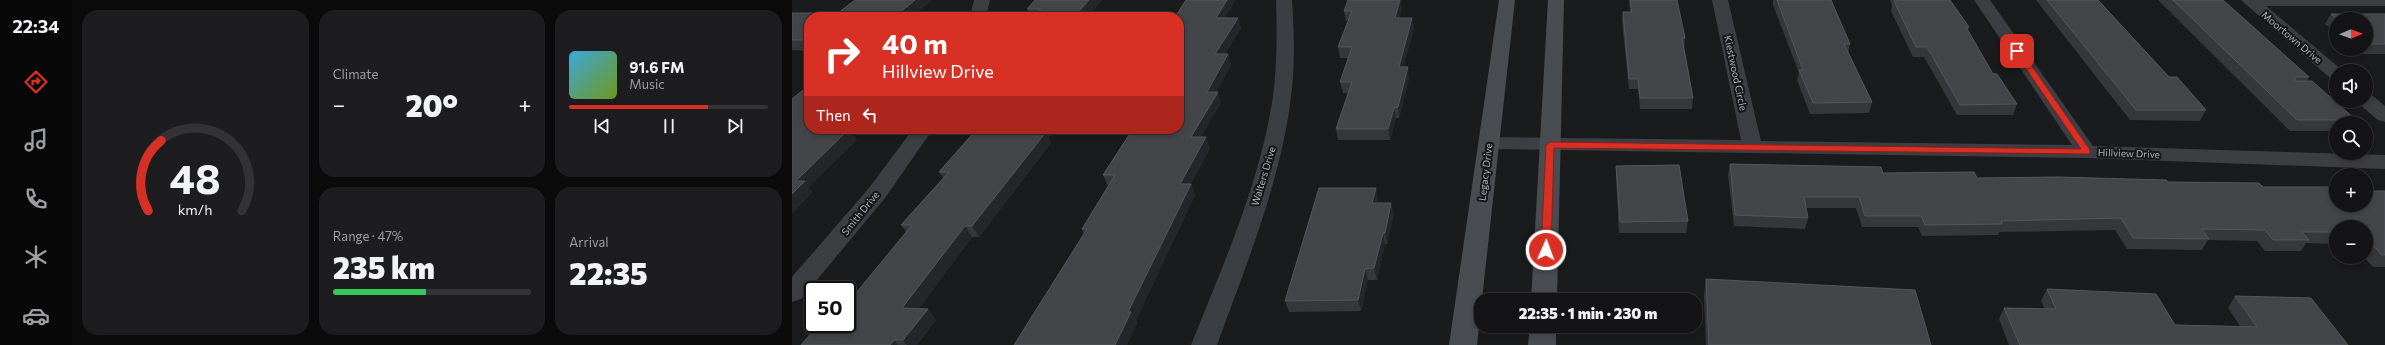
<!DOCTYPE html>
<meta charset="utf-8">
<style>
body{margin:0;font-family:Commissioner,sans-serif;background:#1d1d1f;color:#f1f3f6;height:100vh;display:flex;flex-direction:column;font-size:15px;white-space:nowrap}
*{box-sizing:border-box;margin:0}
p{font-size:13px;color:#9d9ea1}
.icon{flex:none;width:22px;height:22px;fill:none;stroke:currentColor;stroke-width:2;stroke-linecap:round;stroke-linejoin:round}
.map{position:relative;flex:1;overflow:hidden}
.details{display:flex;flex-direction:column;gap:10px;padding:10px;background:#0b0b0c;width:720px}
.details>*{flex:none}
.hud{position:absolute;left:12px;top:12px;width:380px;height:122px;border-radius:16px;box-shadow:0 2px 6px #0003,0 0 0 1px #333335;background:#d93025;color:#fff;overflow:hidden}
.needle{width:26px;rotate:89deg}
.buttons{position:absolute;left:1537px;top:12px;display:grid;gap:8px}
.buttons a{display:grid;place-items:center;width:44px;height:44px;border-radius:50%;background:#141416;box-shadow:0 2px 6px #0003,0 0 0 1px #333335;font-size:20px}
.speed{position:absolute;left:12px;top:281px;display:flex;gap:8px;font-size:20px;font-weight:700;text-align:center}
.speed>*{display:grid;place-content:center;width:52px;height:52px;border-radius:50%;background:#141416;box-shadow:0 2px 6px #0003,0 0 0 1px #333335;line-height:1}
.speed .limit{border:2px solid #111;border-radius:6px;background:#fff;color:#111}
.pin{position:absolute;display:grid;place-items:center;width:34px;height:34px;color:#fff;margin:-17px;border-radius:8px;box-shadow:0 2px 6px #0006}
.me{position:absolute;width:44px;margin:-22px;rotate:2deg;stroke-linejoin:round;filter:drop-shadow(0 0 3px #0008)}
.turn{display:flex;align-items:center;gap:14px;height:84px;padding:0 12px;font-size:18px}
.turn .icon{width:52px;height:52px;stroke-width:2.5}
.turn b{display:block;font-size:28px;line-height:34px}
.then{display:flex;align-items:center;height:38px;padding:0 12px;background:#0003;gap:8px;font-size:15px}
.big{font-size:30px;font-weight:800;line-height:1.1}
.details .card{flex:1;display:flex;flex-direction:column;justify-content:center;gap:6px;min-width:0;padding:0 14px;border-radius:16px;background:#1d1d1f}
.details .dial{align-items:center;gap:0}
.dial svg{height:104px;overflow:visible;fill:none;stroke:#333335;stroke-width:7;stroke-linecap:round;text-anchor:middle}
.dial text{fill:#f1f3f6;stroke:none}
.song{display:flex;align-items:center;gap:12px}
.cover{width:48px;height:48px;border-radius:6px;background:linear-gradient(135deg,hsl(200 70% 55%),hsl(80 70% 35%))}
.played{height:4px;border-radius:2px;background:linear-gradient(90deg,#d93025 70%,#333335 70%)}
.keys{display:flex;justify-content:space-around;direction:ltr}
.heat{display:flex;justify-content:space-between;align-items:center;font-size:22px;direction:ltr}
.charge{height:6px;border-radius:3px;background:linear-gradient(90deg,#34c759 47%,#333335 0)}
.details .tiles{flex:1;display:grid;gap:10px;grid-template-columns:repeat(3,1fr)}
.card:first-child{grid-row:span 2}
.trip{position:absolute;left:682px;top:293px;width:228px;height:40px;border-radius:16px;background:#141416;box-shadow:0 2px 6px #0003,0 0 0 1px #333335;font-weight:800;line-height:40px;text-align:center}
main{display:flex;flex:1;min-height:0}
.dock{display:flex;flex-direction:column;width:72px;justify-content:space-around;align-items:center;background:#080809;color:#9d9ea1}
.dock .icon{width:28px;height:28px}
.dock .active{color:#d93025}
.dock b{font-size:18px;color:#f1f3f6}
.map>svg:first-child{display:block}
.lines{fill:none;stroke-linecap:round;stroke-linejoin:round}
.minor{fill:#3b3e42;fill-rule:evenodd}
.secondary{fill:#494d52;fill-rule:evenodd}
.wall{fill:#36373b}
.shaded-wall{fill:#252629}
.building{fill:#434549;stroke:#53565b}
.route{fill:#d93025;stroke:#8d1f18}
.labels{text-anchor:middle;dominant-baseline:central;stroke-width:4;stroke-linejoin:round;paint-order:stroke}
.street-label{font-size:10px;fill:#adb5bc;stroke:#151618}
</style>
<main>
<nav class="dock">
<b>22:34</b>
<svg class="icon active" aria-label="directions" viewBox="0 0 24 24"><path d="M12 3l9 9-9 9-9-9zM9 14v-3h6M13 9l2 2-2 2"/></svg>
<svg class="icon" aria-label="music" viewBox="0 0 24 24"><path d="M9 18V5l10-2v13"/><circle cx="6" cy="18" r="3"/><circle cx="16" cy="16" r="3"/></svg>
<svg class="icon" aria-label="phone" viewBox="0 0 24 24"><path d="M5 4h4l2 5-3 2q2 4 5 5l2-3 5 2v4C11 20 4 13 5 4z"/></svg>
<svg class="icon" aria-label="climate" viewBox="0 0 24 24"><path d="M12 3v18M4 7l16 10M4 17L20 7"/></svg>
<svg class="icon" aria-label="car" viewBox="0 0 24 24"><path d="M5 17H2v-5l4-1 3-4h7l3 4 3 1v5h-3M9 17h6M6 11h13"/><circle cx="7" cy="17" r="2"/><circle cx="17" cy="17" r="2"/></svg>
</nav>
<section class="details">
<div class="tiles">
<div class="card dial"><svg viewBox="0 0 100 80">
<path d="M14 69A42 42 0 1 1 86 69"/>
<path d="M14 69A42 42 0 0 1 24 15" stroke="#d93025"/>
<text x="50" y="56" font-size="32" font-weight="700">48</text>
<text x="50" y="72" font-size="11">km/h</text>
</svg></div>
<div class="card"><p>Climate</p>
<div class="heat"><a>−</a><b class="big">20°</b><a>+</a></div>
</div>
<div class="card">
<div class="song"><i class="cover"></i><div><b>91.6 FM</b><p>Music</p></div></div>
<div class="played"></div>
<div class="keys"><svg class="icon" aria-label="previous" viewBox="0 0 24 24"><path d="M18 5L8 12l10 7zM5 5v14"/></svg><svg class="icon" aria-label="pause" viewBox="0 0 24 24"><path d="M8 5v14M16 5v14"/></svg><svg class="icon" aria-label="next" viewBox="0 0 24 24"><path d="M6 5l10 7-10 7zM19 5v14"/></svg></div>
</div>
<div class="card"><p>Range · 47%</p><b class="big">235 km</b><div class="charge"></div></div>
<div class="card"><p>Arrival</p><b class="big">22:35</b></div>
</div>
</section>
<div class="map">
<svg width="1593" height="345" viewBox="0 0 1593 345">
<rect width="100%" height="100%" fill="#1a1b1d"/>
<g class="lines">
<g class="minor">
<polygon points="182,0 198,0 194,17 178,17"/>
<path d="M484,0h16c2,30 3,59 0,88 -9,89 -45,174 -75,257h-26c33,-83 72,-168 83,-257 3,-29 3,-58 2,-88z"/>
<polygon points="920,0 936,0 969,141 1280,145 1182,0 1198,0 1301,146 1593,155 1593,169 1295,158 697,149 690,147 687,143 690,139 697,137 949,140"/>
<polygon points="1449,0 1593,0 1593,6 1474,6 1550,70 1544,71 1544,79 1538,78"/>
<polygon points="1574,94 1581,96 1593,106 1593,122 1586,120 1567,104 1565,101 1574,101"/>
<polygon points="121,129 141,129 93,198 9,299 0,302 0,277 77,188"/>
</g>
<g class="secondary">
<polygon points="707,0 723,0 685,345 657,345"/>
<polygon points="756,0 772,0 765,300 739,300"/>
<polygon points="738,326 764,326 764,345 736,345"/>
</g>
</g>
<g class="wall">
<polygon points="140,0 122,15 129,15 130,17 17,17 17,51 0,50 0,13 46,13"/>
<polygon points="243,0 310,0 295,17 238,17 235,9"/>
<polygon points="394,0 443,0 433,18 446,18 449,28 433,54 436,54 439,65 424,92 429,102 409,137 418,148 399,184 403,195 344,320 345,323 335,345 222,345 292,234 290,229 316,186 311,175 340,130 340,129 387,129"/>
<polygon points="837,0 885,0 893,38 892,48 901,98 900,109 848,109 846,89 837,89 830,22 831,12 838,12"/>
<polygon points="981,0 1039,0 1058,44 1056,53 1080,102 1077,113 1018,114 1005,80 1007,73 981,5"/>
<polygon points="1098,0 1158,0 1177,27 1176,31 1201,74 1225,104 1221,115 1165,115 1132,57 1121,57 1099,11 1100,5"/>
<polygon points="1244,0 1306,0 1377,77 1414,110 1408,121 1338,120"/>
<polygon points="1366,0 1431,0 1517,77 1515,81 1564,120 1562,123 1544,123 1544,131 1498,131"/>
<polygon points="610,8 607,18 620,18 622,28 611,67 617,78 607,118 604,118 598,140 546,140 544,129 556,93 551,93 548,82 557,58 548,58 546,47 556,21 554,21 552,11"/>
<polygon points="1539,14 1593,14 1593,54 1571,54 1565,49 1574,49 1574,19 1544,19 1544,33 1533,24"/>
<polygon points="17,74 17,83 13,77"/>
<polygon points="181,129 263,129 257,138 259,143 187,237 180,237 127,308 136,309 144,320 125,345 9,345 55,324 114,232 109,225 151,178 147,172 182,132"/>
<polygon points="938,164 1091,173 1185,178 1376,182 1471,187 1544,205 1593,191 1593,267 1581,267 1572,257 1574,257 1574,227 1544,227 1544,244 1514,243 1509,251 1473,251 1465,241 1416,240 1410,250 1335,249 1323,230 1207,232 1206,235 1130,236 1126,227 1070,227 1064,208 1014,208 1016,218 1013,229 942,226 936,175"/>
<polygon points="824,166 896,221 894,233 827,233 824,177"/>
<polygon points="586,199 585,203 602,214 595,244 593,244 585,280 576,280 569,311 497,312 493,301"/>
<polygon points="914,279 1139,345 914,345 912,296"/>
<polygon points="1255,289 1383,325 1448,326 1436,308 1443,296 1556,345 1217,345 1207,319 1212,308 1253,309 1249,301"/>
</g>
<g class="shaded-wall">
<polygon points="123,0 140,0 120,17 105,15"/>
<polygon points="297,0 310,0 295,17 282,17"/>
<polygon points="435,0 443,0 427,28 424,18"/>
<polygon points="608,0 609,0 610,8 605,28 603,18"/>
<polygon points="446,18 449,28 426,65 423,54"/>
<polygon points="620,18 622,28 609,78 607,67"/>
<polygon points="436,54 439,65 419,102 415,92"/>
<polygon points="616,67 617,78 607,118 606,107"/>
<polygon points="426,92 429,102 403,148 399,137"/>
<polygon points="602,108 604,118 598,140 596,129"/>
<polygon points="41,129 60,129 58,130 65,140 17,187 21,192 0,214 0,194 4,181"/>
<polygon points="250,129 263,129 257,138 259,143 187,237 180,226"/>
<polygon points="414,137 418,148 393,195 388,184"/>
<polygon points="399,184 403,195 344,320 345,323 335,345 323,345 336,312"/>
<polygon points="584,188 586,199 582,214 580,203"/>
<polygon points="599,203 602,214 595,244 593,233"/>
<polygon points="173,226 180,237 119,320 110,308"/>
<polygon points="591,233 593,244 585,280 582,268"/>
<polygon points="573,269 576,280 569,311 566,300"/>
<polygon points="136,309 144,320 125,345 115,345 111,340"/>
<polygon points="102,340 106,345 98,345"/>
</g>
<g class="building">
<polygon points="63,0 123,0 105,15 129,15 127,17 17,17 17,40 0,40 0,13 46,13"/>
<polygon points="243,0 297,0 282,17 242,17 249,9 235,9"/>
<polygon points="394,0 435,0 424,18 446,18 423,54 436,54 415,92 426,92 399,137 414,137 388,184 399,184 336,312 339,312 323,345 222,345 295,229 290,229 323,175 311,175 341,129 387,129 387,17 383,17"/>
<polygon points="556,0 608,0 603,18 620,18 607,67 616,67 606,107 602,108 596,129 544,129 560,82 548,82 560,47 546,47 560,11 552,11"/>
<polygon points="838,0 885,0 893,38 890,38 901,98 848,98 846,79 837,79 831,12 840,12"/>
<polygon points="985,0 1039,0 1058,44 1052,44 1080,102 1021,103 1007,70 1011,70"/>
<polygon points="1105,0 1158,0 1177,27 1174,27 1201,74 1205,74 1225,104 1168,105 1135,47 1124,47 1102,1 1106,1"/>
<polygon points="1255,0 1306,0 1377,77 1385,77 1414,110 1344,110"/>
<polygon points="1381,0 1431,0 1517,77 1503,77 1503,81 1520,81 1564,120 1505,120"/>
<polygon points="1539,14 1593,14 1593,44 1578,44 1574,41 1574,19 1545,19"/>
<polygon points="17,74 17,77 13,77"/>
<polygon points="17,85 17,129 57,129 4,181 13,181 0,194 0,99"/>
<polygon points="185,129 250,129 248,132 254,132 180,226 173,226 110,308 136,309 111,340 102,340 98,345 9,345 27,324 55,324 55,304 120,225 109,225 157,172 147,172"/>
<polygon points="938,164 1089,167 1091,173 1182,172 1185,178 1266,177 1374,180 1376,182 1467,183 1471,187 1544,187 1544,205 1574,205 1574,191 1593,191 1593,255 1590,255 1574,238 1574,227 1544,227 1544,232 1510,232 1517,240 1481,240 1473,230 1410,229 1417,239 1341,238 1329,218 1209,221 1210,224 1133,225 1129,216 1073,216 1067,197 1012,197 1016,218 943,215"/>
<polygon points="887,165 896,221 828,222 824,166"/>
<polygon points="527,188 584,188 580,203 599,203 593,233 591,233 582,268 573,269 566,300 493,301"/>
<polygon points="914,279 1123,290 1139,345 917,345"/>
<polygon points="1255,289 1364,294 1383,325 1465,327 1443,296 1519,298 1556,345 1228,345 1212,308 1264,309"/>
</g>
<polygon class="route" points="1223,49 1228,49 1298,150 1298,154 762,148 759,250 754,254 749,250 754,145 758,142 1289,149 1222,51"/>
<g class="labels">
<g class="street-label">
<text transform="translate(1500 37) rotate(40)">Moortown Drive</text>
<text transform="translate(944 73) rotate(78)">Kiestwood Circle</text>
<text transform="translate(1337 153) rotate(2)">Hillview Drive</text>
<text transform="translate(693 172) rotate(-83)">Legacy Drive</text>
<text transform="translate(471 176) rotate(-73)">Walters Drive</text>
<text transform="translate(68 213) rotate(-51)">Smith Drive</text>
</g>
</g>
</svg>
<div class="buttons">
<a><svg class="needle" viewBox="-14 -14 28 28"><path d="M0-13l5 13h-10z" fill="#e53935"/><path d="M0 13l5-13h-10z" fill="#9d9ea1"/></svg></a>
<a><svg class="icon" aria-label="sound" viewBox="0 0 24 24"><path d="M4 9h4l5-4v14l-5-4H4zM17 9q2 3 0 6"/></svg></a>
<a><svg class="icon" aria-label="search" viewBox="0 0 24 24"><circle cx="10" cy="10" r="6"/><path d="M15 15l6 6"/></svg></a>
<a>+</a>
<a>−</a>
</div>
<div class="speed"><div class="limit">50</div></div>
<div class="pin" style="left:1225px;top:51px;background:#d93025"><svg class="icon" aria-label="arrive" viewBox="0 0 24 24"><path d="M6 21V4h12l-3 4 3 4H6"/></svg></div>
<svg class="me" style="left:754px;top:250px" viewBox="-20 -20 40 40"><circle r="17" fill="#d93025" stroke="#fff" stroke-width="3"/><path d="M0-11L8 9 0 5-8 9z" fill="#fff"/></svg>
<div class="trip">22:35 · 1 min · 230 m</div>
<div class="hud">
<div class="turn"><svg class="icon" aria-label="right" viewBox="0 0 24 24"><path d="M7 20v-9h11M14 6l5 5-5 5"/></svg><div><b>40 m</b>Hillview Drive</div></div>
<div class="then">Then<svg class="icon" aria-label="left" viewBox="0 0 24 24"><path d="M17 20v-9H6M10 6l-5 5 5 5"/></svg></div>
</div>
</div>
</main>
